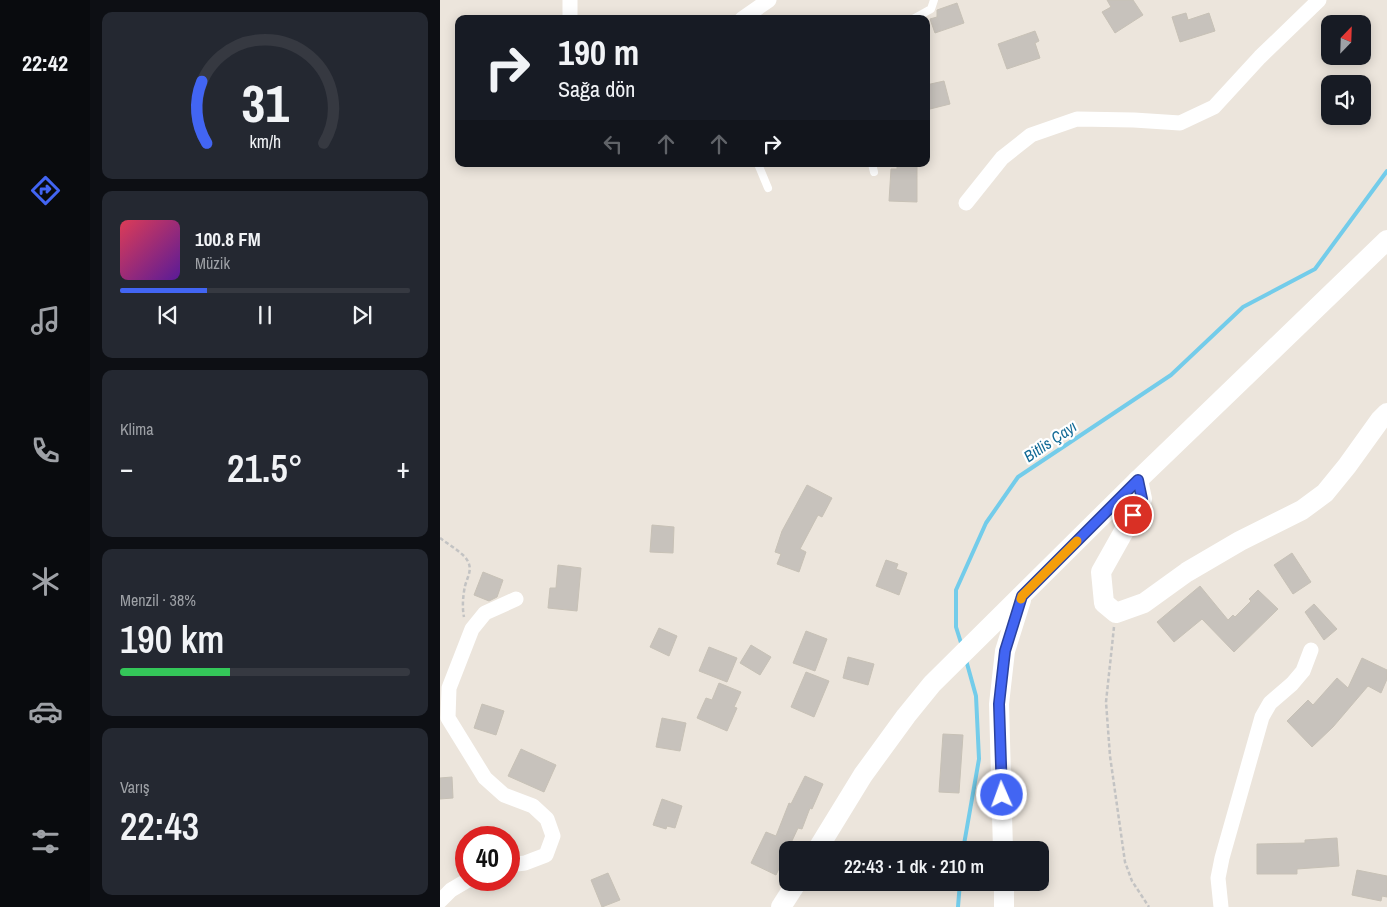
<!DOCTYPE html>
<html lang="tr">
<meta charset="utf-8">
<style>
body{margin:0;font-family:"Archivo Narrow",sans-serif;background:#242831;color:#f1f3f6;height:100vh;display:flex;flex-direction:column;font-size:19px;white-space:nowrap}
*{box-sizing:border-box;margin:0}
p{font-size:16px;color:#9ea1a6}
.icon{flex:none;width:28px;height:28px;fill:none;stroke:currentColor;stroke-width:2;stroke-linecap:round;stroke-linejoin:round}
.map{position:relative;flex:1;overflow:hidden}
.drawer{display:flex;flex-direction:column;gap:12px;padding:12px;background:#0d0f14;width:350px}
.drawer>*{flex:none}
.banner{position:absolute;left:15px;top:15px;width:475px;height:152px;border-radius:10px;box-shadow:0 2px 12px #0003;background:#171b24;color:#f1f3f6;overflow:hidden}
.needle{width:32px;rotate:23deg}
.controls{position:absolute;left:881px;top:15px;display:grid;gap:10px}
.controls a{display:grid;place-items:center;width:50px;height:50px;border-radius:10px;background:#171b24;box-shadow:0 2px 12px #0003;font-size:25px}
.speed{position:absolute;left:15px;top:826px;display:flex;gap:10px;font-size:25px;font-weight:700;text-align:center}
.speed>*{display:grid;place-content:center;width:65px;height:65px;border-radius:50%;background:#171b24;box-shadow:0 2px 12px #0003;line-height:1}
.speed .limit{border:8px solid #d22;background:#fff;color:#111}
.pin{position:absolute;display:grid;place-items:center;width:42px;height:42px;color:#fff;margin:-21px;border:2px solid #fff;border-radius:50%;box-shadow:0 1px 5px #0007}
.me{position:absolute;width:55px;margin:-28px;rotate:358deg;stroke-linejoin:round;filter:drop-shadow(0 0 4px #0008)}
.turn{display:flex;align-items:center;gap:18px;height:105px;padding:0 20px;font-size:22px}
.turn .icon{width:65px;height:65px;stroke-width:2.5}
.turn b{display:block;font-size:35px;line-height:42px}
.lanes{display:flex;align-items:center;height:48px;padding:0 20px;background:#0003;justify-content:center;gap:25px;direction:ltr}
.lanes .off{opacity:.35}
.big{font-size:38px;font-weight:600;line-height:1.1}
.drawer .card{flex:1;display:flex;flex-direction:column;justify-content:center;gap:8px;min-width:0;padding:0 18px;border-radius:10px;background:#242831}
.drawer .dial{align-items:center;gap:0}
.dial svg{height:130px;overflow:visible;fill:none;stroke:#363941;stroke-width:7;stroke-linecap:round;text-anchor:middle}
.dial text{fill:#f1f3f6;stroke:none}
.song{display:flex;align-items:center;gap:15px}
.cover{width:60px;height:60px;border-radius:8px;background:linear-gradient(135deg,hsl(350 70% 55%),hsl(270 70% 35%))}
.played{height:5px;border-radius:2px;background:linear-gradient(90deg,#4265f3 30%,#363941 30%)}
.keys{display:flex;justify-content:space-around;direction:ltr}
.heat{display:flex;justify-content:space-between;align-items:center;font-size:28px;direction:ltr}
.charge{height:8px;border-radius:4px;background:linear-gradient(90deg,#34c759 38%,#363941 0)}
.trip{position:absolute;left:339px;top:841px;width:270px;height:50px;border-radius:10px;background:#171b24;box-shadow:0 2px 12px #0003;font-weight:600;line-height:50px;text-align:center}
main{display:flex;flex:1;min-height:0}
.menu{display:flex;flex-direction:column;width:90px;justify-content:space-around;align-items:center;background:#090b0e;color:#9ea1a6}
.menu .icon{width:35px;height:35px}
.menu .on{color:#4265f3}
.menu b{font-size:22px;color:#f1f3f6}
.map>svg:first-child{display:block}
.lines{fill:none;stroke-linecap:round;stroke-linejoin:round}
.stream{stroke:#73ccea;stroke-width:4}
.building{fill:#c7c2bc;stroke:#c7c1b6}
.path{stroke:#c3c3c3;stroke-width:2.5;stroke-dasharray:4 2.5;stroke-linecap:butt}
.lane{stroke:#fff;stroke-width:8}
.street{stroke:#fff;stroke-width:15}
.secondary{stroke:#fff;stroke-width:20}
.route-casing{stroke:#2b429e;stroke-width:12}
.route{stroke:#4265f3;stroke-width:9}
.slow{stroke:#f59e0b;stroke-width:9}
.labels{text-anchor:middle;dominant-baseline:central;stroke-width:4.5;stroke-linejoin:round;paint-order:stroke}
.water-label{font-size:16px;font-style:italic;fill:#126a96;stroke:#fff}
</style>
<main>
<nav class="menu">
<b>22:42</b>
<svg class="icon on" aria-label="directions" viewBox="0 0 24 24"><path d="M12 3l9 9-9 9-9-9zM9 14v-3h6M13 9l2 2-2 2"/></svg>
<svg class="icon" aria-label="music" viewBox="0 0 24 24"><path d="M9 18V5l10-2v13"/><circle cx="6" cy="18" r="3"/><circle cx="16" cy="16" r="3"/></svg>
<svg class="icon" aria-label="phone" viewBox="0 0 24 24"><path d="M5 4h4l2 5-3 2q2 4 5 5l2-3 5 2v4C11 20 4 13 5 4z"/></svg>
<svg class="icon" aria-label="climate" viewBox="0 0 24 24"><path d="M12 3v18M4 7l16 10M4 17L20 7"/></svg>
<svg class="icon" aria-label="car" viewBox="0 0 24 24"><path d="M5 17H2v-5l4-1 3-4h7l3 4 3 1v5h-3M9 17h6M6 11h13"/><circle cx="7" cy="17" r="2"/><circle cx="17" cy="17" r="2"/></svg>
<svg class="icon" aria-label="filters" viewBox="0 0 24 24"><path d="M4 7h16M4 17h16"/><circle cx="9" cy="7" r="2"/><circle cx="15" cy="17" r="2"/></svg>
</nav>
<section class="drawer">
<div class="card dial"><svg viewBox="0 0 100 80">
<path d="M14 69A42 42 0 1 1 86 69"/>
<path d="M14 69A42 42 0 0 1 11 31" stroke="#4265f3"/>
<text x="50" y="56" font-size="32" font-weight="700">31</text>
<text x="50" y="72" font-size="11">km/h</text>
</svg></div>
<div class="card">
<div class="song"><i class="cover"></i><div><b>100.8 FM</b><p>Müzik</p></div></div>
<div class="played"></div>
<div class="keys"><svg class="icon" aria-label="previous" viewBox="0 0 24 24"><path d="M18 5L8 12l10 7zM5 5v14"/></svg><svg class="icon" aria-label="pause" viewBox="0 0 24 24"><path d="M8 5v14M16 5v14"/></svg><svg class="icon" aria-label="next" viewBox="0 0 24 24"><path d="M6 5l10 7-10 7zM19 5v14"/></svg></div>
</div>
<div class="card"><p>Klima</p>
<div class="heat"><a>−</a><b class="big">21.5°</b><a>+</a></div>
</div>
<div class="card"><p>Menzil · 38%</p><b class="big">190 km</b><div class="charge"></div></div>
<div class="card"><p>Varış</p><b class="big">22:43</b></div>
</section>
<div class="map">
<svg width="947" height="907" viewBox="0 0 947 907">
<rect width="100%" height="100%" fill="#ece5dc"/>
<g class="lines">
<g class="stream">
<polyline points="522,646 516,627 516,590 546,523 578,477 731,375 803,307 875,269 947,171"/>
<polyline points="523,850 539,759 536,696 526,660"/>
<polyline points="518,907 520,882"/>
</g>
</g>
<g class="building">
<polygon points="667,0 693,0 703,15 675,33 662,12 671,7"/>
<polygon points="517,3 524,23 495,33 490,19 497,17 497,10"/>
<polygon points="746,13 748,20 769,13 775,31 740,42 732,17"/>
<polygon points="595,31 599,41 595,43 600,58 567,69 558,44"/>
<polygon points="504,81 510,104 486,110 486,85"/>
<polygon points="457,164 477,164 477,202 449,201 451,169 457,169"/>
<polygon points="367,485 392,498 382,517 378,515 360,549 366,552 359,572 337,564 341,554 335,552 342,531"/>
<polygon points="212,525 234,527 233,553 210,552"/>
<polygon points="852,553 871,582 853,594 834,565"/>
<polygon points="446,560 458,564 456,569 467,573 459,595 436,586"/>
<polygon points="118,565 141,568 137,611 108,608 110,588 116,588"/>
<polygon points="43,572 63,580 57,597 49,601 34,595"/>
<polygon points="760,586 788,620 793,615 795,617 811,601 809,599 818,590 838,609 794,652 762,619 734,642 717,622"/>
<polygon points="874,604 897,629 884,640 865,612"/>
<polygon points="219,628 237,636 229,656 210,647"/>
<polygon points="366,631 387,639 375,671 353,663"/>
<polygon points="311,645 331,657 320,675 300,663"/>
<polygon points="269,647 297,658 287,682 259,671"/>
<polygon points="408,657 434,664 428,685 403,678"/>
<polygon points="922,658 947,670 947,679 941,693 928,686 893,727 872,747 847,721 868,700 873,705 897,678 908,688"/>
<polygon points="366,672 389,681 374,717 351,707"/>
<polygon points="279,683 301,692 294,707 297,708 287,731 257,718 266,698 272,700"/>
<polygon points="42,704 64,711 56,735 34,728"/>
<polygon points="222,718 246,723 240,751 216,747"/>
<polygon points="503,734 523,735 519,793 499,792"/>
<polygon points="81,749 116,765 104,792 68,776"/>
<polygon points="365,776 383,784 372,809 370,808 362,829 358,828 336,875 311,863 326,832 336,836 349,803 351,804"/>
<polygon points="12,777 13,798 0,799 0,778"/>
<polygon points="222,799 242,806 235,828 227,826 226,829 213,825"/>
<polygon points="897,838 899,866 857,869 857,874 817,874 817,844 865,843 865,840"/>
<polygon points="917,870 947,876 947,897 942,896 941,901 912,895"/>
<polygon points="168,873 180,900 162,907 151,880"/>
</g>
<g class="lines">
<g class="path">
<path d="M0,538c8,6 18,12 25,19 9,11 3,18 0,29 -2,9 -3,22 -1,31"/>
<polyline points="674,627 666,702 670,756 685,862 692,881 709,907"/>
</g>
<g class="lane">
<polyline points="473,19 491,9 494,0"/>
<polyline points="318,164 328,188"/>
<polyline points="432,164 434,172"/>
</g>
<g class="street">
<polyline points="130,19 130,0"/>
<polyline points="302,19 329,0"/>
<polyline points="526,203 562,158 591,135 637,119 694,120 740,123 774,107 820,57 879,0"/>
<polyline points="69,865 85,863 106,855 113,836 107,819 93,806 64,795 45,778 8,718 9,688 32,629 45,613 76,599"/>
<polyline points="0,901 11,890 28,880"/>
<polyline points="781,907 778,878 782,858 822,717 830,703 852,684 863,671 871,650"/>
</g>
<g class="secondary">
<polyline points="698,480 702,499 661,572 664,603 676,613 704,603 747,572 800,541 862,510 885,493 907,466 940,420 947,413"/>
<polyline points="377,850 423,775 466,716 492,684 698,480 947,240"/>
<polyline points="563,850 559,704 565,651 581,600"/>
<polyline points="564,882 564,907"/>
<polyline points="341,907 357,882"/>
</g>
</g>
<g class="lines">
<defs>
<polyline id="route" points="562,795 559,704 561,686 565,651 582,596 698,480 702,499 693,515"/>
</defs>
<use href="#route" class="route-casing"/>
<use href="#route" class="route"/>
<polyline class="slow" points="581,599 582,596 637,541"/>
</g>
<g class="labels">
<g class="water-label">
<text transform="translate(610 441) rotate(-34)">Bitlis Çayı</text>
</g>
</g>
</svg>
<div class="controls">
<a><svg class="needle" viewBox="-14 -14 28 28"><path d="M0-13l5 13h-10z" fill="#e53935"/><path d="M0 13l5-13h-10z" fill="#9ea1a6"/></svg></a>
<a><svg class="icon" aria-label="sound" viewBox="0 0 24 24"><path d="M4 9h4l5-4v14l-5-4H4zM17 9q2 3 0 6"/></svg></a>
</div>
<div class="speed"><div class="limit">40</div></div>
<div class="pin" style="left:693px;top:515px;background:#d93025"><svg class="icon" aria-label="arrive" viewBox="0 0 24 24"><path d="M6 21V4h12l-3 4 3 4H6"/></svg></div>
<svg class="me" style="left:562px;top:795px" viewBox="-20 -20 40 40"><circle r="17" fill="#4265f3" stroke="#fff" stroke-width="3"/><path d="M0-11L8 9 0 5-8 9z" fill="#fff"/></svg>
<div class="trip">22:43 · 1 dk · 210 m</div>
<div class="banner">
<div class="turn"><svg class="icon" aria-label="right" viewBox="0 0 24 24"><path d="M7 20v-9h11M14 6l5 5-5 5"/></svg><div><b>190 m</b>Sağa dön</div></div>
<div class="lanes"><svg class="icon off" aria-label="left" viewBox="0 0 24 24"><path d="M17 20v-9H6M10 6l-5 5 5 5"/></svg><svg class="icon off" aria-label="ahead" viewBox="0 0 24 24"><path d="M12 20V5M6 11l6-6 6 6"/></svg><svg class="icon off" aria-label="ahead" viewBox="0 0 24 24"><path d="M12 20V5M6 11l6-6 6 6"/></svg><svg class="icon" aria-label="right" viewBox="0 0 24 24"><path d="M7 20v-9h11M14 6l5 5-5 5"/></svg></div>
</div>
</div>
</main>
